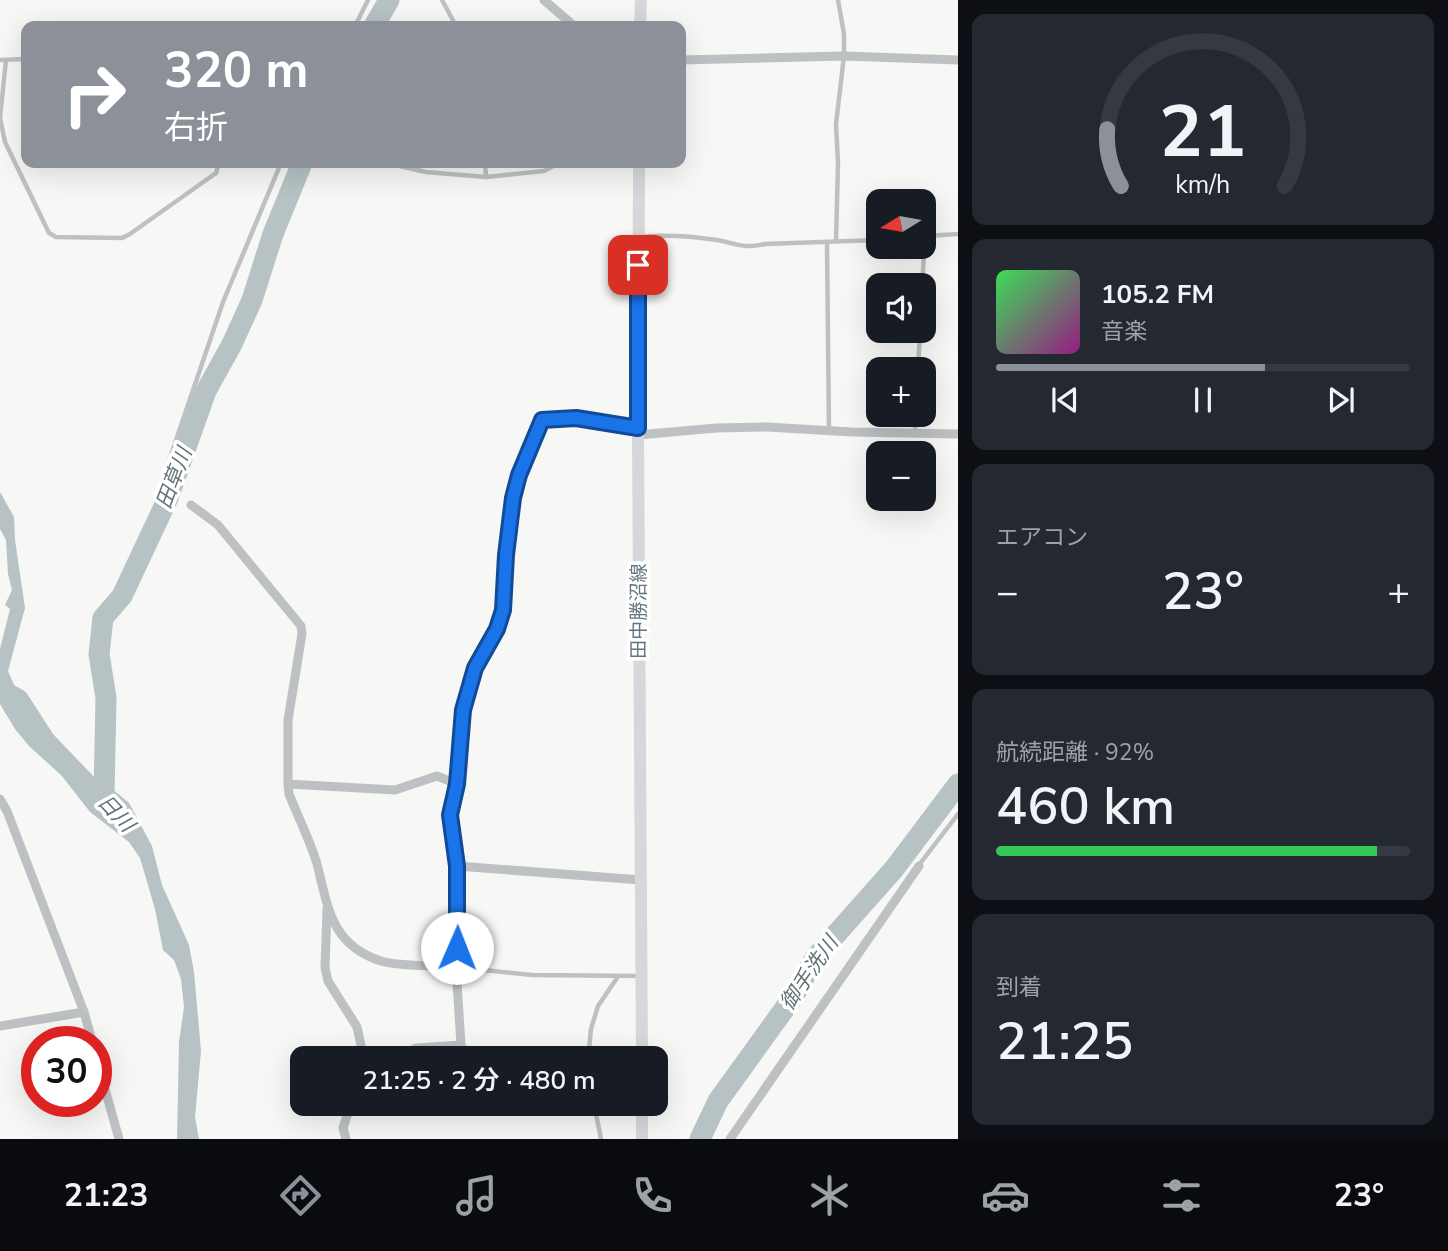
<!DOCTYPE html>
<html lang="ja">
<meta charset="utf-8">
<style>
body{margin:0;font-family:"Nunito Sans","Noto Sans JP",sans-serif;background:#242831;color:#f1f3f6;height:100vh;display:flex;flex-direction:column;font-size:26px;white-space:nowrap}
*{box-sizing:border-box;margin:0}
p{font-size:23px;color:#9ea1a6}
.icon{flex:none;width:38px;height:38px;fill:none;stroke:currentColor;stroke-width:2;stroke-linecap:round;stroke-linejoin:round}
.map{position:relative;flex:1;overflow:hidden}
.panel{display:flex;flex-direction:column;gap:14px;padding:14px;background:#0d0f14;width:490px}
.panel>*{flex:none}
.hud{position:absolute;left:21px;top:21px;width:665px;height:147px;border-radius:14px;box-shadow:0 7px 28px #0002;background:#8c9099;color:#fff;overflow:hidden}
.needle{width:46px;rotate:259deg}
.buttons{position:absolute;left:866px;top:189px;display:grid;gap:14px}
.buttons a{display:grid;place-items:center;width:70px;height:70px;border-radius:14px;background:#171b24;box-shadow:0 7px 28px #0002;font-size:35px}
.speed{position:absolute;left:21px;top:1026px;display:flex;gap:14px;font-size:35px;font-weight:700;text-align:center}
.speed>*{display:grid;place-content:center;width:91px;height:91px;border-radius:50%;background:#171b24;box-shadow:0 7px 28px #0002;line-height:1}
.speed .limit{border:10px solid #d22;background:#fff;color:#111}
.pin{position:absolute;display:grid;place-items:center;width:60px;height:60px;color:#fff;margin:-30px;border-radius:14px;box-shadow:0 4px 10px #0006}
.me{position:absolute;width:77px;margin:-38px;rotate:1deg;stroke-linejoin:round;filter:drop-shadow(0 0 5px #0008)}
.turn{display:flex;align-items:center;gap:24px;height:147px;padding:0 28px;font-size:32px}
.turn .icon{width:91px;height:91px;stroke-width:2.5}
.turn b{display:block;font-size:49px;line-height:60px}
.big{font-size:52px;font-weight:600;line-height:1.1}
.panel .widget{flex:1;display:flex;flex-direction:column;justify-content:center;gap:10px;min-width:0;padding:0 24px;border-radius:14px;background:#242831}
.panel .dial{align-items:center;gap:0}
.dial svg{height:182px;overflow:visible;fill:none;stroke:#363941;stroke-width:7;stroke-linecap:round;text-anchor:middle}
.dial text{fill:#f1f3f6;stroke:none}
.song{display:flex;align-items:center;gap:21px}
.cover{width:84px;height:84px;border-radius:10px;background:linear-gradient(135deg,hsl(130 70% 55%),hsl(310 70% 35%))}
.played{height:7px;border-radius:4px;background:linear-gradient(90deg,#8c9099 65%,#363941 65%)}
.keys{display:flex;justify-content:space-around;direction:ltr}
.heat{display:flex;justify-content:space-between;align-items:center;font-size:38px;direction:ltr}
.charge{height:10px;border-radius:5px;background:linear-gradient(90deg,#34c759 92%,#363941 0)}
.trip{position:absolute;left:290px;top:1046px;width:378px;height:70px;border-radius:14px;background:#171b24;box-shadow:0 7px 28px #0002;font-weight:600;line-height:70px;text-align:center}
.dock{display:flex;height:112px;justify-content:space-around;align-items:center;background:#090b0e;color:#9ea1a6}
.dock .icon{width:49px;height:49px}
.dock .current{color:#8c9099}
.dock b{font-size:32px;color:#f1f3f6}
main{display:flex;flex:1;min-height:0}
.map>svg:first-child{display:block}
.water{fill:#b6c2c4}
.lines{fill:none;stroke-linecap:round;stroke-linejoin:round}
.river{stroke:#b6c2c4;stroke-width:21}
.lane{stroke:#bdc1c4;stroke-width:4.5}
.street{stroke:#bdc1c4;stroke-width:9}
.secondary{stroke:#d4d8da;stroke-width:12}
.route-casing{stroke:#114b97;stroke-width:18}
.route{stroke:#1a73e8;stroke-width:12}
.labels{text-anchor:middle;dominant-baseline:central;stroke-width:7;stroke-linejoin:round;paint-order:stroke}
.street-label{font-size:19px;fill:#66757c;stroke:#fff}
.water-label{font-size:21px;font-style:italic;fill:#607477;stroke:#fff}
</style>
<main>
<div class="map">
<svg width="958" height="1139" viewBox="0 0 958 1139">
<rect width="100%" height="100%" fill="#f7f7f5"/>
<polygon class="water" points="0,492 14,517 15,540 25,608 8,671 14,685 26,692 53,734 98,781 104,767 110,787 129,803 152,846 162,885 189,945 194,972 201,1051 195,1117 199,1139 177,1139 179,1042 184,1007 181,979 174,960 163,950 155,909 140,858 129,842 90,812 62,776 29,746 15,729 0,704 0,649 10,609 5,605 12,590 8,574 6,540 0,529"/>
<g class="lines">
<g class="river">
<polyline points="374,26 389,0"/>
<polyline points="104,795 106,698 99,654 103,618 122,596 168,498 206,391 232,344 252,300 273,234 302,163"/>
<polyline points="700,1139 718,1101 793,997 815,958 894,869 958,784"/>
</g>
<g class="lane">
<polyline points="442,0 456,26"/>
<polyline points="355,26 368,0"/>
<polyline points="0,60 26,59"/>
<polyline points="6,60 0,118 5,142 49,233 56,237 122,238 130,234 216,173 219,163"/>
<polyline points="387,163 426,172 486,177 544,171 559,163"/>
<polyline points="485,163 486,177"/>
<path d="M640,237c26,-3 51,-1 77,3 21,4 26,9 48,4l113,-4"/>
<polyline points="925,240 927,236 958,234"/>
<polyline points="836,241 838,163 836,124 844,56 844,34 838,0"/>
<polyline points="827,244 829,431"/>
<polyline points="922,285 925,240"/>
<polyline points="918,369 920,331"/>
<polyline points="915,433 916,415"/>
<polyline points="170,458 223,302 281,163"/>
<polyline points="919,865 958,814"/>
<polyline points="456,967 532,975 641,976"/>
<polyline points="462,1046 494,1059"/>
<polyline points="588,1059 591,1029 598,1006 617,978"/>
<polyline points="594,1104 601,1139"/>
</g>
<g class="street">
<polyline points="544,0 574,26"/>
<polyline points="681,60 844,56 958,60"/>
<polyline points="638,435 716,428 767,427 852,432 958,434"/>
<path d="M191,505l27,20 83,101 1,8 -14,86v64l1,10c9,23 21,46 28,70 11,43 14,81 64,97 19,6 54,4 75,6"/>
<polyline points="288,784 395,790 437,776 457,784"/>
<polyline points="0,799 7,811 84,1012 92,1041"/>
<polyline points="457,866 641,880"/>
<polyline points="327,909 325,968 328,981 357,1027 364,1059"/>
<polyline points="0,1026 84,1012"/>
<polyline points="96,1057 119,1139"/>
<polyline points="364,1058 399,1057 416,1048 461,1045 456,967 457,866 450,815 457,784 463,710 475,668 497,629 503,610 506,555 513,498 519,475 542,420 576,418 638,428"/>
<polyline points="346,1139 343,1128 351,1104"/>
<polyline points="730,1139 919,866"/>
</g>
<g class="secondary">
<polyline points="640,26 641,0"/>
<polyline points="639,163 638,435 642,1059"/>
<polyline points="642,1139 642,1104"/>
</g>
</g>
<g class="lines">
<defs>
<polyline id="route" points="457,948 457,866 450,815 457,784 463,710 475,668 497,629 503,610 506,555 513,498 519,475 542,420 576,418 638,428 638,265"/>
</defs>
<use href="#route" class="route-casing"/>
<use href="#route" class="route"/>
</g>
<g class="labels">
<g class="street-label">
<text transform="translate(639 611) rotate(-90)">田中勝沼線</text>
</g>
<g class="water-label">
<text transform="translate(174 478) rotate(-69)">田草川</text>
<text transform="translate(116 813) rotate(47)">日川</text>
<text transform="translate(809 973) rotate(-55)">御手洗川</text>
</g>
</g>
</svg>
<div class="buttons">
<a><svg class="needle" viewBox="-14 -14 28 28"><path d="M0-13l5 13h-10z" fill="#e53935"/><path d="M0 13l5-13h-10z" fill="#9ea1a6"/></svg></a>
<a><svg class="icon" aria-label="sound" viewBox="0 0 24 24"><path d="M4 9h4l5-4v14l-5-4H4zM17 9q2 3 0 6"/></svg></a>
<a>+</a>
<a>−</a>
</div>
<div class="speed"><div class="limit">30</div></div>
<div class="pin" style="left:638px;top:265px;background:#d93025"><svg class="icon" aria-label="arrive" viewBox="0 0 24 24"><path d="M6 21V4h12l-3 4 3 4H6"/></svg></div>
<svg class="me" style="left:457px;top:948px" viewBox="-20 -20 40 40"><circle r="19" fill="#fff"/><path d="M0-13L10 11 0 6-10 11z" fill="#1a73e8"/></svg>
<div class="trip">21:25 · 2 分 · 480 m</div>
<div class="hud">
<div class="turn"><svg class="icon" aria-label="right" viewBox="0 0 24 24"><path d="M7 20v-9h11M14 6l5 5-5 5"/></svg><div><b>320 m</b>右折</div></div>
</div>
</div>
<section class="panel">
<div class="widget dial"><svg viewBox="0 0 100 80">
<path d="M14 69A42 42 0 1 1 86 69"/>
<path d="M14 69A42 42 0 0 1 8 44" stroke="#8c9099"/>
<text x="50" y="56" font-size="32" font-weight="700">21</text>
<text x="50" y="72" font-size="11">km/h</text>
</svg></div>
<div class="widget">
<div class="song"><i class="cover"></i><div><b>105.2 FM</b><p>音楽</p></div></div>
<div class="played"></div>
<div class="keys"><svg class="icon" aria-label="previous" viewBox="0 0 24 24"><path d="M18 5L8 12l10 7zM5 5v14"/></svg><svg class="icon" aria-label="pause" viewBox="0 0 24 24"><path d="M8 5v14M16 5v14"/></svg><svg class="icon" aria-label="next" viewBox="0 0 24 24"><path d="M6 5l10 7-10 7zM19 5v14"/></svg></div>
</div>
<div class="widget"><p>エアコン</p>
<div class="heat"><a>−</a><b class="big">23°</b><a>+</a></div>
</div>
<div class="widget"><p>航続距離 · 92%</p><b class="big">460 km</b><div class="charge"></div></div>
<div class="widget"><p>到着</p><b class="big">21:25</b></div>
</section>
</main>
<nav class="dock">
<b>21:23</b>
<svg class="icon current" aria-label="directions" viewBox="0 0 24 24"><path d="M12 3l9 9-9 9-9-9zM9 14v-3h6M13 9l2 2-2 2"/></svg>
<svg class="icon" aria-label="music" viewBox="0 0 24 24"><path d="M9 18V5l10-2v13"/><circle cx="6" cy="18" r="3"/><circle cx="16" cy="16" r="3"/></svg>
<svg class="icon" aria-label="phone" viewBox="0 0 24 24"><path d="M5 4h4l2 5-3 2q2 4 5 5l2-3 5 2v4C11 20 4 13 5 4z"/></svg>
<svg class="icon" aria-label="climate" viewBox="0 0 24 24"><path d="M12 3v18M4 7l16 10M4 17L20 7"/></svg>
<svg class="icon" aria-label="car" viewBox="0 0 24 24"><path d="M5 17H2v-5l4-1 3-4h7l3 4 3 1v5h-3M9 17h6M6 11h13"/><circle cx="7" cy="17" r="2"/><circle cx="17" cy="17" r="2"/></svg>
<svg class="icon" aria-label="filters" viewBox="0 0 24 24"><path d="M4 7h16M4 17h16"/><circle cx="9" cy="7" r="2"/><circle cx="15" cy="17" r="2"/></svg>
<b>23°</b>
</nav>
